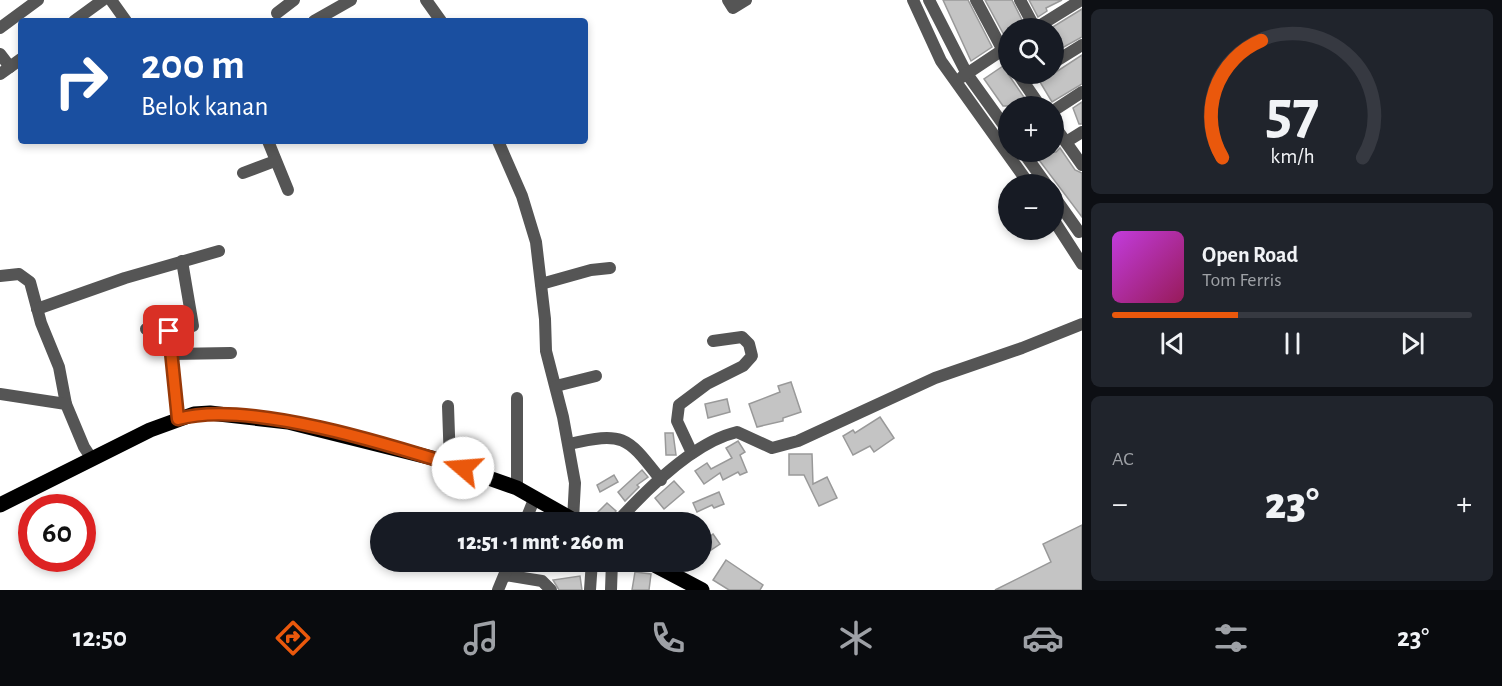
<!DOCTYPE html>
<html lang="id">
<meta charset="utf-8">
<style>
body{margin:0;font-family:"Alegreya Sans",sans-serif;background:#20242c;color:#f1f3f6;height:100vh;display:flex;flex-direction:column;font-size:22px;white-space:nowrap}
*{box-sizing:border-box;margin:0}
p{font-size:20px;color:#9ea1a6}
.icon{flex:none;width:33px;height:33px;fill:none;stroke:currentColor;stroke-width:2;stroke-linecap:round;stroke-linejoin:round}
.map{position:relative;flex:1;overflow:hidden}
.drawer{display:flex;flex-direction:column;gap:9px;padding:9px;background:#0d0f14;width:420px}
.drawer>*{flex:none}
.banner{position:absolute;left:18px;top:18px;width:570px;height:126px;border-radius:6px;box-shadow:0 3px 9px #0003;background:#1a4fa0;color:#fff;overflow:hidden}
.tools{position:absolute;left:998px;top:18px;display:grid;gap:12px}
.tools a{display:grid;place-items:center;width:66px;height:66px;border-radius:50%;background:#171b24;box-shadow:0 3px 9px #0003;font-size:30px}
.speed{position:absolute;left:18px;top:494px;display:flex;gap:12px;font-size:30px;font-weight:700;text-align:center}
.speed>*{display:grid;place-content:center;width:78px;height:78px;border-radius:50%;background:#171b24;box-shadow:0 3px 9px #0003;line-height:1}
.speed .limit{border:9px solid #d22;background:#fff;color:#111}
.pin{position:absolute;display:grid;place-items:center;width:51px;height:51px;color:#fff;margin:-26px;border-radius:12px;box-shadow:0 3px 9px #0006}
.me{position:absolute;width:66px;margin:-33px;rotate:288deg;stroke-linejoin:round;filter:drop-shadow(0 0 4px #0008)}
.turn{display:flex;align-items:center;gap:21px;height:126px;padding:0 24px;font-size:27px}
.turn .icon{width:78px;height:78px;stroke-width:2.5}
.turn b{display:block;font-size:42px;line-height:51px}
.big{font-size:45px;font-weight:800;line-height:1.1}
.drawer .tile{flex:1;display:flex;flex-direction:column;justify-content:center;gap:9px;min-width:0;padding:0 21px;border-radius:9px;background:#20242c}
.drawer .dial{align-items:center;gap:0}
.dial svg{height:156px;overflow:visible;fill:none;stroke:#363941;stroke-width:7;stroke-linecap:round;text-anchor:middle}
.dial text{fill:#f1f3f6;stroke:none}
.song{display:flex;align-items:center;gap:18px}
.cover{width:72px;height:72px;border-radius:9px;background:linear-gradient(135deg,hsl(290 70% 55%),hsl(330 70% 35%))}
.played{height:6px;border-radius:3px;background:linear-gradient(90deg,#ea580c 35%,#363941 35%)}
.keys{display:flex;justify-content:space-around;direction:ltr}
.heat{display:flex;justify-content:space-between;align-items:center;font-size:33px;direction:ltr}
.trip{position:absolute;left:370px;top:512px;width:342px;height:60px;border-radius:30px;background:#171b24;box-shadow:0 3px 9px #0003;font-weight:800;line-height:60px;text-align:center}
.tabs{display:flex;height:96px;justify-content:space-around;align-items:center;background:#090b0e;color:#9ea1a6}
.tabs .icon{width:42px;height:42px}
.tabs .current{color:#ea580c}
.tabs b{font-size:27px;color:#f1f3f6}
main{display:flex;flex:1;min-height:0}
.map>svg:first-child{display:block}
.building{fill:#c4c4c4;stroke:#999;stroke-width:1.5}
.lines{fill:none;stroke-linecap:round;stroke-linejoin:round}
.minor{stroke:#555;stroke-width:12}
.major{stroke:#000;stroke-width:15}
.route-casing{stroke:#983908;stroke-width:15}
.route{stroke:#ea580c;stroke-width:10}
</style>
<main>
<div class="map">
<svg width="1082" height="590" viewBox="0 0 1082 590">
<rect width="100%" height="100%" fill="#fff"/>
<g class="building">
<polygon points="943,0 968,0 992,47 971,61"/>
<polygon points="985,0 1012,0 1026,28 1008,28 1008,33 1004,35"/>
<polygon points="1029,0 1062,0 1046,8 1047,11 1038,17"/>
<polygon points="1082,9 1082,37 1053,53 1053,28 1051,28"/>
<polygon points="1082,55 1082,84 1052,102 1040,82 1045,74 1053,74"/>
<polygon points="1003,66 1008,68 1008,74 1030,106 1003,106 984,79"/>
<polygon points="1082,102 1082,124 1079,124 1073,108"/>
<polygon points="1060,148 1075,170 1082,173 1082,217 1033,152 1056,152"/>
<polygon points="791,382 801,412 783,418 783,421 757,427 749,404 780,392 778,386"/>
<polygon points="727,399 730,412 708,418 705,404"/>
<polygon points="880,417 894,438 874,452 870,446 853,455 843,436 853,430 855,433"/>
<polygon points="665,433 673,433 676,455 666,455"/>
<polygon points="738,441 745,452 740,455 747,472 740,475 738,472 723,480 720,473 704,484 695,471 707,463 711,469 732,458 726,448"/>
<polygon points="789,454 812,454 813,484 827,477 837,498 819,506 804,475 789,475"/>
<polygon points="642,470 648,477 637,485 639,487 625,501 618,492"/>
<polygon points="614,475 618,482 600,492 597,485"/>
<polygon points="674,481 684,492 664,509 655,498"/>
<polygon points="719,492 724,504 714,508 712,505 697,512 693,503"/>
<polygon points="607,503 616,511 609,522 602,522 595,515"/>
<polygon points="1082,525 1082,590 995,590 1051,562 1043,544"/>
<polygon points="713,534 720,544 702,556 702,542"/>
<polygon points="726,560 763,585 760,590 729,590 713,580"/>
<polygon points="522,561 553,561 552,570 529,570 522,569"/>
<rect x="567" y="561" width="12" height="9"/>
<polygon points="635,572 651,574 649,590 632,590"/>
<polygon points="580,576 582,590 559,590 553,580"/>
</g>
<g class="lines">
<g class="minor">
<polyline points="111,0 126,21"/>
<polyline points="426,0 441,21"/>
<polyline points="728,0 733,8 746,0"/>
<polyline points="913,0 941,61 1029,184"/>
<polyline points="929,0 967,74 1008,131"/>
<polyline points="976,0 1008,60"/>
<polyline points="1020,0 1035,28"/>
<polyline points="277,13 294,0"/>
<polyline points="74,21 103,0"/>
<polyline points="314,21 351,0"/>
<polyline points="0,28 38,0"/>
<polyline points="1036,28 1081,0"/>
<polyline points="0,54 10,67"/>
<polyline points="1053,63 1082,45"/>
<polyline points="0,74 21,59"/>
<polyline points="1018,74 1040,106"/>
<polyline points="962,77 1007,47"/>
<polyline points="1024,82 1037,74"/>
<polyline points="1053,111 1082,92"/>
<polyline points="1053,124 1082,165"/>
<polyline points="268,141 288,190"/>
<polyline points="498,141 522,196 536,242 545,319 546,351 563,417 575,483 573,520"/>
<polyline points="1066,142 1082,132"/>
<polyline points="1023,152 1046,184"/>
<polyline points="243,173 275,161"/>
<polyline points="1053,195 1079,232"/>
<polyline points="1053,219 1082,264"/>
<polyline points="0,276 19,274 30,282 41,323 59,367 66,404"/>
<polyline points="541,284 591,270 610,268"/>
<polyline points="37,309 125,278 219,251"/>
<polyline points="146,329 174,331 193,326 182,261"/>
<polyline points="169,331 178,419"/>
<polyline points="171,354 231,353"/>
<polyline points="556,386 596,376"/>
<polyline points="0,394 66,404 84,447 92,459"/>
<polyline points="448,406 450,464"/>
<path d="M569,444c56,-13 58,-7 92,36"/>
<polyline points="692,453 677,421 679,405 707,384 743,366 752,356 749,344 742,337 713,341"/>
<polyline points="517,488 517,398"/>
<polyline points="525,522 535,497"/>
<path d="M617,522c29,-32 77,-80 120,-90l35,16 26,-7 137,-63 87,-30 60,-24"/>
<polyline points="505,575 542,581 551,590"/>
<polyline points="498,590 510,561"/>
<polyline points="590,590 592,561"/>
<polyline points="611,590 612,561"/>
</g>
<g class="major">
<polyline points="0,505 150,430 194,414 210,413 288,422 432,458 517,488 577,522"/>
<polyline points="647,561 702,590"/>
</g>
</g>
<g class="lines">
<defs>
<path id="route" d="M169,331l9,88c69,-20 216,27 285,49"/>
</defs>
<use href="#route" class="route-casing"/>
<use href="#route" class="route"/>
</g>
</svg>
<div class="tools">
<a><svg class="icon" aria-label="search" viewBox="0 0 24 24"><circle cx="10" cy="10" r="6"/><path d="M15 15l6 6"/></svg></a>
<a>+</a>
<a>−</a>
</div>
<div class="speed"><div class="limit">60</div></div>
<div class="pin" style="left:169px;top:331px;background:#d93025"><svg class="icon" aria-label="arrive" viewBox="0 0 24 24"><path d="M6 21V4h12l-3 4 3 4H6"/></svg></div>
<svg class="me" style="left:463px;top:468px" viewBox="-20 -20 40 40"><circle r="19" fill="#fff"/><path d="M0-13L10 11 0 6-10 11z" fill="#ea580c"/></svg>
<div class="trip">12:51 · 1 mnt · 260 m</div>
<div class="banner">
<div class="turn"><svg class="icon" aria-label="right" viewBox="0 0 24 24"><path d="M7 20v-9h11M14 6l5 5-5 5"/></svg><div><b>200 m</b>Belok kanan</div></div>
</div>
</div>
<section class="drawer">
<div class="tile dial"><svg viewBox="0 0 100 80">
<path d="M14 69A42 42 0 1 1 86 69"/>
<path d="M14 69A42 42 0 0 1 34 9" stroke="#ea580c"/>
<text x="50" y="56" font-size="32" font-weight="700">57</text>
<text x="50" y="72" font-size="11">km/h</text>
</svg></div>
<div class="tile">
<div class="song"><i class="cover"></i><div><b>Open Road</b><p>Tom Ferris</p></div></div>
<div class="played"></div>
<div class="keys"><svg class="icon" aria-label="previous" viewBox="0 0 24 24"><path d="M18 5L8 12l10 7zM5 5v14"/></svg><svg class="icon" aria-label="pause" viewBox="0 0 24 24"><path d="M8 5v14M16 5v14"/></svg><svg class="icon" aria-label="next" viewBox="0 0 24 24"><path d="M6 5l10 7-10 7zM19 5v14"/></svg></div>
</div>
<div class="tile"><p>AC</p>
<div class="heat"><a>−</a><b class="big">23°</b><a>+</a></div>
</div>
</section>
</main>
<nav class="tabs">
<b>12:50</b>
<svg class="icon current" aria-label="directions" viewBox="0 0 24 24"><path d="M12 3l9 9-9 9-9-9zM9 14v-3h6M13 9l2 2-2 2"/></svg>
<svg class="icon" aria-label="music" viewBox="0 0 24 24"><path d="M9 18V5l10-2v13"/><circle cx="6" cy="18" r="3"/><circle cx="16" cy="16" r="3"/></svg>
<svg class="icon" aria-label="phone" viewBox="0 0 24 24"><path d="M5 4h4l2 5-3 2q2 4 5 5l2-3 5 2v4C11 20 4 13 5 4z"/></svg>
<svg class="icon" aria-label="climate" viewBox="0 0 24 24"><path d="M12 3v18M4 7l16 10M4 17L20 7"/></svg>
<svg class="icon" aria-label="car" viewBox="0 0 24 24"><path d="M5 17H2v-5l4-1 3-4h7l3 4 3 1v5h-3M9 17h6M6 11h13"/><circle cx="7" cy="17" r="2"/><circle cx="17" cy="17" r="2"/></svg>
<svg class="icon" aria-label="filters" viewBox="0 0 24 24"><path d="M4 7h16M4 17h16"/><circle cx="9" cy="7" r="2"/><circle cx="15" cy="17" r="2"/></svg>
<b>23°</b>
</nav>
